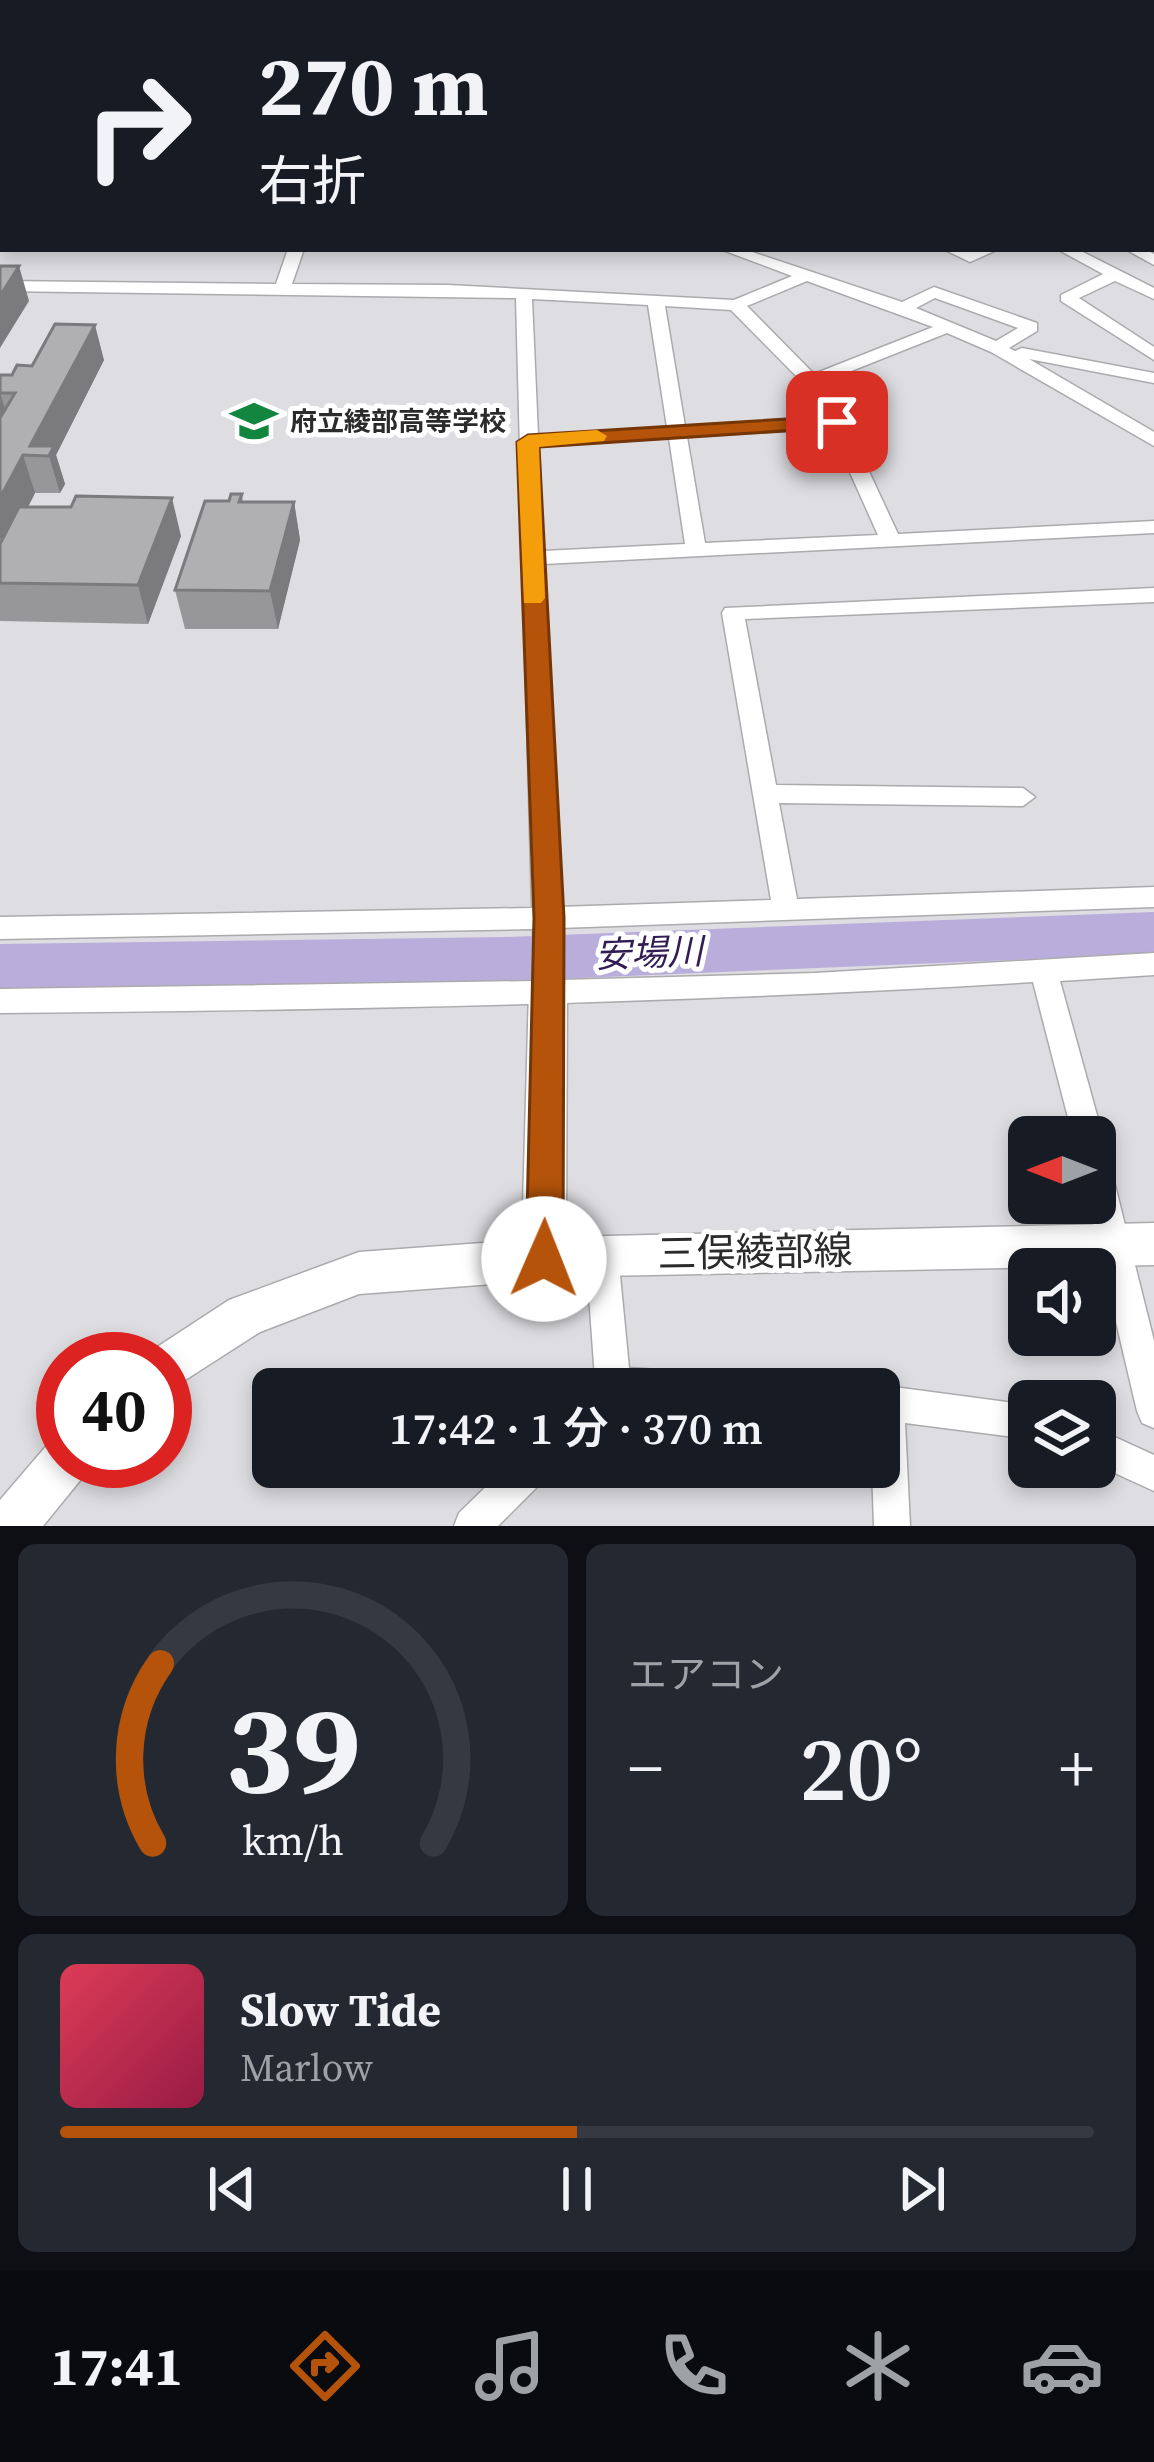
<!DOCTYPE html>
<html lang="ja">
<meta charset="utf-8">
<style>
body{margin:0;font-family:"Source Serif 4","Noto Sans JP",serif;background:#242831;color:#f1f3f6;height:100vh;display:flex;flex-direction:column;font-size:45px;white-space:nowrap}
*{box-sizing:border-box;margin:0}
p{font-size:39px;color:#9ea1a6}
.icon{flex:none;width:66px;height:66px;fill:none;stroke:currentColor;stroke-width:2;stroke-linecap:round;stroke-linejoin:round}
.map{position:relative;height:1526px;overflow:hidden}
.panel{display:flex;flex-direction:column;gap:18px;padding:18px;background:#0d0f14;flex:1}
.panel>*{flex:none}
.banner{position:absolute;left:0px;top:0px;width:1155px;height:252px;box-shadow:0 6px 18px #0003;background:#171b24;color:#f1f3f6;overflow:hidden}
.needle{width:78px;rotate:270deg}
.fabs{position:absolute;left:1008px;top:1116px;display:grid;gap:24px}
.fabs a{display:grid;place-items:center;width:108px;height:108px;border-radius:18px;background:#171b24;box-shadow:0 6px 18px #0003;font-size:60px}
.speed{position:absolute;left:36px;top:1332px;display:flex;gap:24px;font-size:60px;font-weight:700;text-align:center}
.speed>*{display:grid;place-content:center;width:156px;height:156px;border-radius:50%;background:#171b24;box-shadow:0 6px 18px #0003;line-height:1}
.speed .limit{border:18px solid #d22;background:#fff;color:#111}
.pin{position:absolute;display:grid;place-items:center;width:102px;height:102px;color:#fff;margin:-51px;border-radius:24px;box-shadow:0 6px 18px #0006}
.me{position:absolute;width:132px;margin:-66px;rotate:1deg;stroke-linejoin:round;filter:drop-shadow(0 0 9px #0008)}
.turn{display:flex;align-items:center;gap:42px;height:252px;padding:0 60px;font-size:54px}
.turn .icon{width:156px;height:156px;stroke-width:2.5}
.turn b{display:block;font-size:84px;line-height:102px}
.big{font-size:90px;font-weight:600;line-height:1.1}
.panel .card{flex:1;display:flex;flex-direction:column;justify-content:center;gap:18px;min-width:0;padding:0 42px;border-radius:18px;background:#242831}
.panel .dial{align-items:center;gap:0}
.dial svg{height:312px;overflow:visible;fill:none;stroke:#363941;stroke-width:7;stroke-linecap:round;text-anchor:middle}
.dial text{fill:#f1f3f6;stroke:none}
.song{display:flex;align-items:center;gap:36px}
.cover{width:144px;height:144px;border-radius:18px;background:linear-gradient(135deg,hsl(350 70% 55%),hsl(340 70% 35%))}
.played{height:12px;border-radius:6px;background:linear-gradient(90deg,#b45309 50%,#363941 50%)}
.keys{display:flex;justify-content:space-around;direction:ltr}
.heat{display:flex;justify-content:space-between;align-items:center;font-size:66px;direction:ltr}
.panel .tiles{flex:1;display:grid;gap:18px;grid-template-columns:1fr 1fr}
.card:last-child{grid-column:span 2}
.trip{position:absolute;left:252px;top:1368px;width:648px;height:120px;border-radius:18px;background:#171b24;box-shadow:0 6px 18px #0003;font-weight:600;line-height:120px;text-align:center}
.tabs{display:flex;height:192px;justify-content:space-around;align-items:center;background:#090b0e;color:#9ea1a6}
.tabs .icon{width:84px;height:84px}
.tabs .on{color:#b45309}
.tabs b{font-size:54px;color:#f1f3f6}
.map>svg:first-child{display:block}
.green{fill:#afd7b6}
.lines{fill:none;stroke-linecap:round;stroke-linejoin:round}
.river{fill:#b9addc;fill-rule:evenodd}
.street-casing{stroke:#abaaad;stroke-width:3}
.secondary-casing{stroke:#abaaad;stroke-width:3}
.street{fill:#fff;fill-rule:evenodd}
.secondary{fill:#fff;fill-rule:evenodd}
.wall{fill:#979699}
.shaded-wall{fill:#7b7a7d}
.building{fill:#b0afb2;stroke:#7b7a7d;stroke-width:3}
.route{fill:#b45309;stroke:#753606;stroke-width:3}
.slow{fill:#f59e0b}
.labels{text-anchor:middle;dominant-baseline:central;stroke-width:10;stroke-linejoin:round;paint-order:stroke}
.far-poi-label{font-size:27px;font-weight:bold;fill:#2b2b2c;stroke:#fff;text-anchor:start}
.water-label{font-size:36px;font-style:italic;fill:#311c54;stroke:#fff}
.near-street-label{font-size:39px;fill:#2b2b2c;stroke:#fff}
</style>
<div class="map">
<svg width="1154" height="1526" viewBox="0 0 1154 1526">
<rect width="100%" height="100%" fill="#dedde1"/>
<polygon class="green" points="633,0 1154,0 1154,213 1152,3 626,3"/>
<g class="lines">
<polygon class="river" points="1154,912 1154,954 505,981 0,988 0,944 505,937"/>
<defs>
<g id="street">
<polygon points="215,0 229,0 232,3 218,3"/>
<polygon points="338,0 350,0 351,3 339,3"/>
<polygon points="393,0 405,0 406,3 394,3"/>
<polygon points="447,0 459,0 460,3 448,3"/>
<polygon points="479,0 586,0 478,3"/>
<polygon points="692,0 706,0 709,3 695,3"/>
<polygon points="816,0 831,0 834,3 819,3"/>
<rect x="1152" y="197" width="2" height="8"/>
<polygon points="1152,222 1154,223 1154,233 1152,232"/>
<path d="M288,249h16l-12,35 156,1 286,15 58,-24 -72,-27h23l159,53 32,-15 103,36v8l-28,17 6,3 7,-3 132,25v10l-125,-24 125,73v14l-163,-94 -44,-19 -126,50 25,39 52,112 256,-13v12l-610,31 14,343 213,-7 -49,-287 3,-5 429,-20v14l-409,17 31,166 247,3 12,9 -12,9 -244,-3 18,96 357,-12v20l-595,21 2,52 254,-7 339,-20v22l-94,6 43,156 -4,10 -4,1v-11h-22l-40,-155c-344,21 -688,28 -1033,31v-24l534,-8 -1,-52 -533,10v-22l532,-9 -16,-610 -516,-7v-10l276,3zM807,281l126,46 -119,47 -67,-68zM935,298l83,30 -22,13 -80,-33zM532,299l116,6 19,122 -129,8zM665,306l66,4 73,74 21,33 -140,9zM830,428l48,107 -173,8 -18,-106zM669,438l16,106 -142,7 -4,-105z"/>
<polygon points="943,249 999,249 970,262"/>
<polygon points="1057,249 1077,249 1154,288 1154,299 1115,281 1079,298 1154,347 1154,360 1061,301 1061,295 1103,274"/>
<polygon points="1125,249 1145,249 1154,254 1154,265"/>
<polygon points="1095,1151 1106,1155 1110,1165 1154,1341 1154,1428 1142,1423 1137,1411 1088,1203 1095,1203"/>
<polygon points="602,1240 613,1244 618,1255 629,1368 687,1372 699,1377 704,1389 591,1389 595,1378 586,1255 591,1244"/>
<polygon points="879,1385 1029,1405 1029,1439 905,1423 910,1526 874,1526 872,1467 879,1467 879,1389 869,1389"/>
<polygon points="1095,1428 1154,1455 1154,1491 1095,1464"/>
<polygon points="506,1467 549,1467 544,1480 498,1526 454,1526 459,1513"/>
</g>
<g id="secondary">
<polygon points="548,974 562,979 567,990 566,1237 1154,1223 1154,1265 602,1276 359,1294 260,1332 165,1393 165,1359 146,1359 148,1353 229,1300 359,1252 522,1240 529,990 534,979"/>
<polygon points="63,1437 63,1461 89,1461 82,1478 43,1526 0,1526 0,1500 48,1444"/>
</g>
</defs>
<use href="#street" class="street-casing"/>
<use href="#secondary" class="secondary-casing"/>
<use href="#street" class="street"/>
<use href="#secondary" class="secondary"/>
</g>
<g class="wall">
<rect x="0" y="37" width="3" height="115"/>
<polygon points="104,360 56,455 65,484 60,493 35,493 28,507 181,536 148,624 0,621 0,375 12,375 32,366"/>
<polygon points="242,494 243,502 294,502 300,540 278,629 185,629 175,590 229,501"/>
</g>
<g class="shaded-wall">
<polygon points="3,113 3,139 0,128 0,118"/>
<polygon points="19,266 29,301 0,348 0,296"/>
<polygon points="95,325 104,360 56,455 65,484 60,493 49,456 30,446"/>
<polygon points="0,393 12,429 0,450"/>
<polygon points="23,455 35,493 5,552 0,537 0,498"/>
<polygon points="172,498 181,536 148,624 138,585"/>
<polygon points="294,502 300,540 278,629 270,591"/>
</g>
<g class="building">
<polygon points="0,37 3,37 3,113 0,118"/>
<polygon points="0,266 19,266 0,296"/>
<polygon points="55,324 95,325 30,446 54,446 49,456 23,455 0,498 0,418 15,393 0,393 0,375 12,375 17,365 32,366"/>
<polygon points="231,494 242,494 239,502 294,502 270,591 175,590 205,501 229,501"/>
<polygon points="76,496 172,498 138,585 0,583 0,544 19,507 71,507"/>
</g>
<polygon class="route" points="837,416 844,418 844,427 539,447 564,918 563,1259 557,1271 544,1276 532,1271 526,1259 534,918 517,442 528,435"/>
<polygon class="slow" points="597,430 607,436 604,441 539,447 545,598 541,603 524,603 517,442 528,435"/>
<defs>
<symbol id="school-bare" viewBox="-9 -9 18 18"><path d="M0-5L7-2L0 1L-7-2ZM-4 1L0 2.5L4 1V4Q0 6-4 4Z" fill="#12863f" stroke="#fff" stroke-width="2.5" paint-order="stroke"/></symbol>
</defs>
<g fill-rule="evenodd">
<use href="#school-bare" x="221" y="388" width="66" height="66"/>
</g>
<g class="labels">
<g class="far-poi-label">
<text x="290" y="421">府立綾部高等学校</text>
</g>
<g class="water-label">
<text transform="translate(649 953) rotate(-2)">安場川</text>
</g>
<g class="near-street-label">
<text transform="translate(755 1252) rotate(-1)">三俣綾部線</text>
</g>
</g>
</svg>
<div class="fabs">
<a><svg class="needle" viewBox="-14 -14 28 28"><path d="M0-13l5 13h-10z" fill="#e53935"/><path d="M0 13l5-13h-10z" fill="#9ea1a6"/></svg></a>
<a><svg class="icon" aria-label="sound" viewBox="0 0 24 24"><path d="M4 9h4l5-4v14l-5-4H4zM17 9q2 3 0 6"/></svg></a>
<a><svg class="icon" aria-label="layers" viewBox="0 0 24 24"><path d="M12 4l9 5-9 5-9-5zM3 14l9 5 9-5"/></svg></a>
</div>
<div class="speed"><div class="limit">40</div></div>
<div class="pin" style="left:837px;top:422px;background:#d93025"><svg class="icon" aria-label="arrive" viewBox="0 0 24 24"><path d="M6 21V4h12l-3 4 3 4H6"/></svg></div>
<svg class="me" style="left:544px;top:1259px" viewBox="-20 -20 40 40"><circle r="19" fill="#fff"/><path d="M0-13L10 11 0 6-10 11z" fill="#b45309"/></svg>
<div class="trip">17:42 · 1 分 · 370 m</div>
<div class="banner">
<div class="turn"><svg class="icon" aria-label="right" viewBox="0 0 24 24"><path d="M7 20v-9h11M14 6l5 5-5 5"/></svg><div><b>270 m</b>右折</div></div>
</div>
</div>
<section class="panel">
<div class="tiles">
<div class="card dial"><svg viewBox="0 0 100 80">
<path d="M14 69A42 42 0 1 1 86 69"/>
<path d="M14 69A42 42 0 0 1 16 23" stroke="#b45309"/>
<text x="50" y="56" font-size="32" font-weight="700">39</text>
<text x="50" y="72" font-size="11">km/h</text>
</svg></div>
<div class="card"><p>エアコン</p>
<div class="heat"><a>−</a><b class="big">20°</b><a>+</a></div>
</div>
<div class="card">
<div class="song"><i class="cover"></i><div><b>Slow Tide</b><p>Marlow</p></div></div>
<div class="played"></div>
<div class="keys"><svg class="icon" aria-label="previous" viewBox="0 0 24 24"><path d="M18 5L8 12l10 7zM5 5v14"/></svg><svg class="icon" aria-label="pause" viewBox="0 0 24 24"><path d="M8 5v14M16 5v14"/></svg><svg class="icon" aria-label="next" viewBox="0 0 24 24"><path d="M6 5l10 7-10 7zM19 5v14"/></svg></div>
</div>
</div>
</section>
<nav class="tabs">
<b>17:41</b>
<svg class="icon on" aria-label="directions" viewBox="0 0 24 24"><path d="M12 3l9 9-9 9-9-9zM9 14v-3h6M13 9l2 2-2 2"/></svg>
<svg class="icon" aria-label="music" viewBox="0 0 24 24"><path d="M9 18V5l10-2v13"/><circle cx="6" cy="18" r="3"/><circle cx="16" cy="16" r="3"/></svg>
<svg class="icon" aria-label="phone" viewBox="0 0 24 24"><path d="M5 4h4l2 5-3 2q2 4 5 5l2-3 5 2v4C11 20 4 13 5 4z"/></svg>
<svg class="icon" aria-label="climate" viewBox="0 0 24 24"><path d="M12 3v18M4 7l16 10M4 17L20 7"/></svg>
<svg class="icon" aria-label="car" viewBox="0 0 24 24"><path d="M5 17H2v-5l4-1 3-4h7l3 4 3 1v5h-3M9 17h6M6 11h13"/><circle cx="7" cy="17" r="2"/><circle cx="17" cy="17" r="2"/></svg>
</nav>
